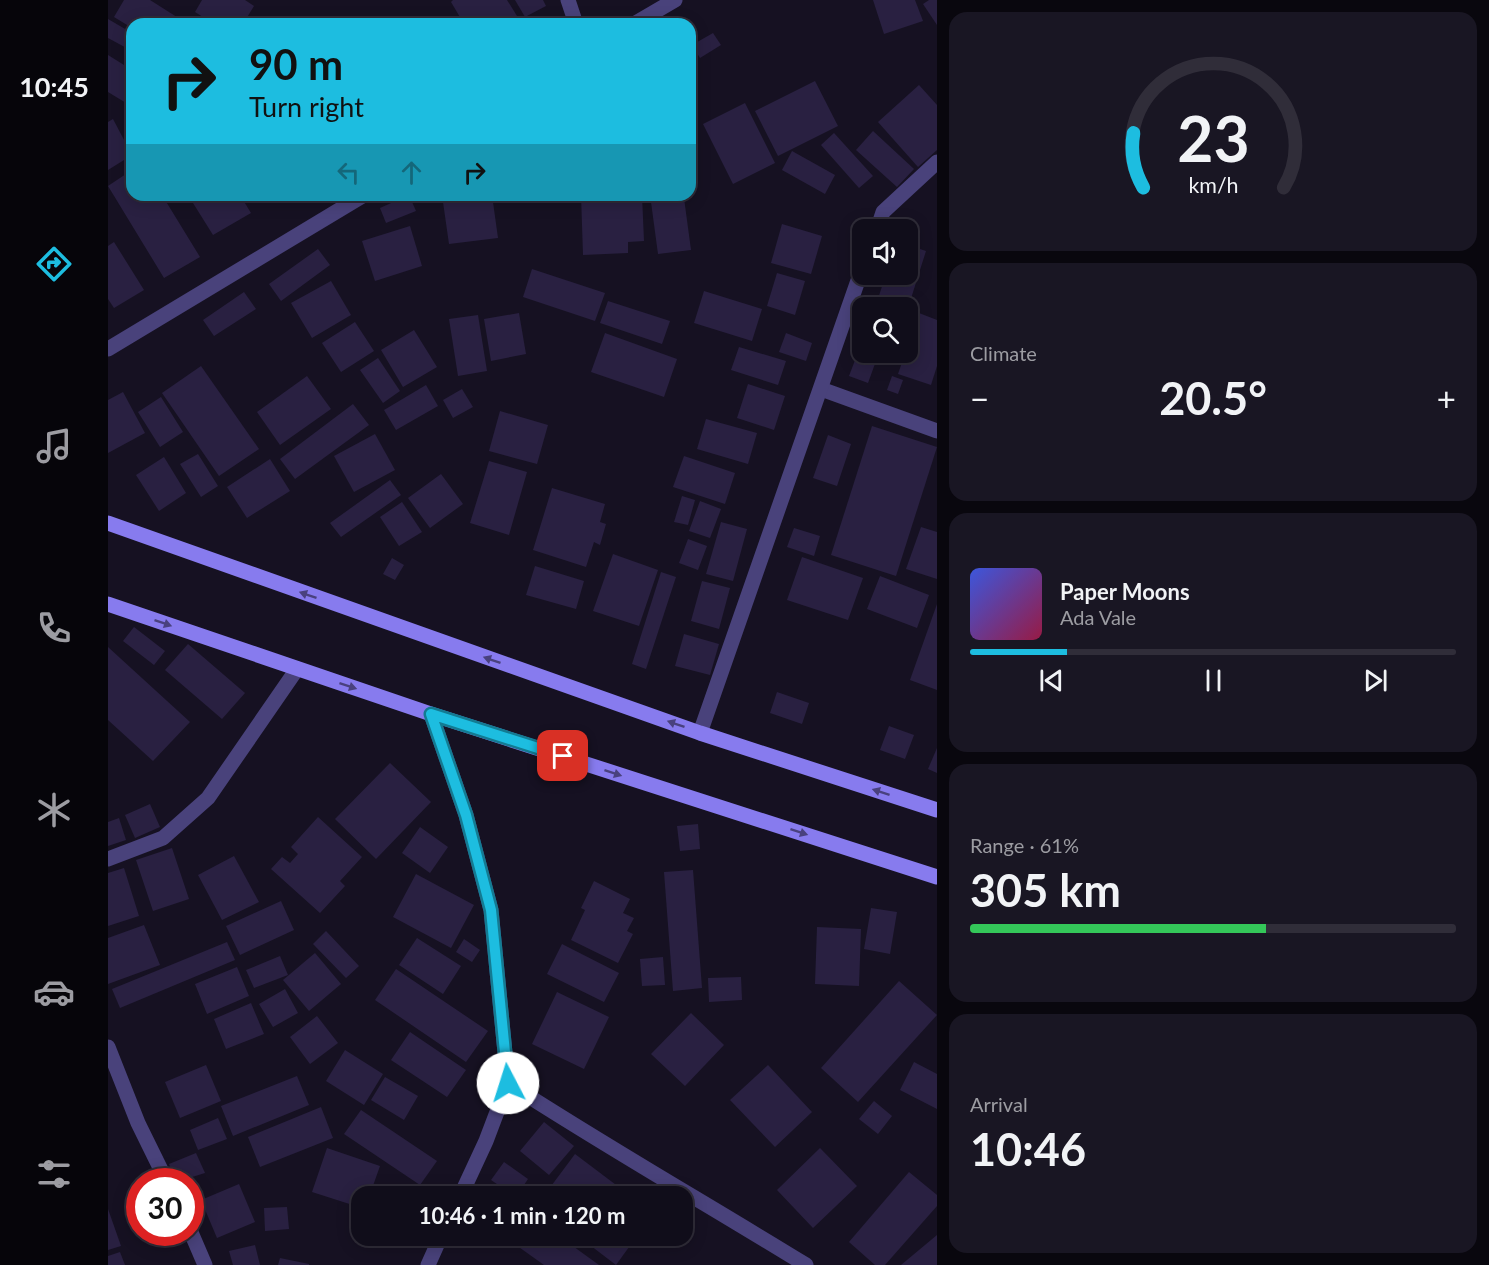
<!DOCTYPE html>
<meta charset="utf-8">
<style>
body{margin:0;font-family:Lato,sans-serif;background:#191623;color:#f1f3f6;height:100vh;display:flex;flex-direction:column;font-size:22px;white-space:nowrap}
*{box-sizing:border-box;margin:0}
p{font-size:20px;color:#9c9ca2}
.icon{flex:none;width:33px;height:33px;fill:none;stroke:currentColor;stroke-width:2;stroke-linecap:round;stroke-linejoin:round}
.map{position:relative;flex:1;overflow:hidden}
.side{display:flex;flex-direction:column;gap:12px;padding:12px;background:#09070e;width:552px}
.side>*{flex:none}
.banner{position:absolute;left:18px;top:18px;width:570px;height:183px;border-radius:18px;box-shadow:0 3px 15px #0003,0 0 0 2px #302d39;background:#1dbde0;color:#111;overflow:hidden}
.buttons{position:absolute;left:744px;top:219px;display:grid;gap:12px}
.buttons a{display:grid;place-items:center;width:66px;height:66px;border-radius:12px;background:#100d1a;box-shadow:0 3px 15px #0003,0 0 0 2px #302d39;font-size:30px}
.speed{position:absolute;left:18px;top:1168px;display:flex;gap:12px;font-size:30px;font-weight:700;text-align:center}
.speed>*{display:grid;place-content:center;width:78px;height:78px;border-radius:50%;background:#100d1a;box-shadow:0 3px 15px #0003,0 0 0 2px #302d39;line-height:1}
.speed .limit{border:9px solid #d22;background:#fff;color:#111}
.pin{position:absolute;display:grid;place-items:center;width:51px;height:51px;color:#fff;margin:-26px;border-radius:12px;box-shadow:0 3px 9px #0006}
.me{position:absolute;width:66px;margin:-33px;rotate:355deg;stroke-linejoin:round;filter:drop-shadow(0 0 4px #0008)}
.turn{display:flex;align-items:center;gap:21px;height:126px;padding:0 24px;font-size:27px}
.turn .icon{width:78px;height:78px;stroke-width:2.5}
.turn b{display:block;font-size:42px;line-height:51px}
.lanes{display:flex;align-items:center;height:57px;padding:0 24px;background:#0003;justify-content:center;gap:30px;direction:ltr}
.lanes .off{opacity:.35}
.big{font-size:45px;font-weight:700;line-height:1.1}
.side .card{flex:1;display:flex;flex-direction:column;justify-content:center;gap:9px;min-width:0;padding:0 21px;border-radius:18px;background:#191623}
.side .dial{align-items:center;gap:0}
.dial svg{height:156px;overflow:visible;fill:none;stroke:#302d39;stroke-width:7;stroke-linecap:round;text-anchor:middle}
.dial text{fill:#f1f3f6;stroke:none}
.song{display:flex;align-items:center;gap:18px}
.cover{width:72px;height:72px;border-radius:9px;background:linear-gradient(135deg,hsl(230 70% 55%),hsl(340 70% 35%))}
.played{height:6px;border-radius:3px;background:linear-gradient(90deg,#1dbde0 20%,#302d39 20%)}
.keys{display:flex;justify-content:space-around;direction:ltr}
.heat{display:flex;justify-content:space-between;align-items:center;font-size:33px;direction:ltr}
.charge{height:9px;border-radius:4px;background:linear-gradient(90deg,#34c759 61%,#302d39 0)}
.trip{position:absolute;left:243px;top:1186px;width:342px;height:60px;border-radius:18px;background:#100d1a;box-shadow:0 3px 15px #0003,0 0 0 2px #302d39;font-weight:700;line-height:60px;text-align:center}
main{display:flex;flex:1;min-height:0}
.menu{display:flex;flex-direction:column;width:108px;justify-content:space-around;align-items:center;background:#06050a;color:#9c9ca2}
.menu .icon{width:42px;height:42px}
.menu .on{color:#1dbde0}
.menu b{font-size:27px;color:#f1f3f6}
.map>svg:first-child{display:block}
.building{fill:#292041}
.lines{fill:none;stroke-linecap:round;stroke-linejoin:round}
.street{stroke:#49427b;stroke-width:15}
.secondary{stroke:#877bee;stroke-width:15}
.oneway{fill:#49417e}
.route-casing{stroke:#137b92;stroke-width:15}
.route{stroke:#1dbde0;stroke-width:10}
</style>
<main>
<nav class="menu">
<b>10:45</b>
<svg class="icon on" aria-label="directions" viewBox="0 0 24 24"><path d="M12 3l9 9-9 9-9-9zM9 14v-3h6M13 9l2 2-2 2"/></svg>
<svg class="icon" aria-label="music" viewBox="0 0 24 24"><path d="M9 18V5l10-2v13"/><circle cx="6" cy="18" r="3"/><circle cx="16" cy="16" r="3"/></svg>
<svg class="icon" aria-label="phone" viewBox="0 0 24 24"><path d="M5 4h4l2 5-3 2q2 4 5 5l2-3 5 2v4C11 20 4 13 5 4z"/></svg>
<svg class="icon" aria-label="climate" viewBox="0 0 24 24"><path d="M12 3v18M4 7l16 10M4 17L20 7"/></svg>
<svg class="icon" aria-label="car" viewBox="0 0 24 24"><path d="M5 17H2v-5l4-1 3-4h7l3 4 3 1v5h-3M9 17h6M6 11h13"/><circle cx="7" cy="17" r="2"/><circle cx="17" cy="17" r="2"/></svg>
<svg class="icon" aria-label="filters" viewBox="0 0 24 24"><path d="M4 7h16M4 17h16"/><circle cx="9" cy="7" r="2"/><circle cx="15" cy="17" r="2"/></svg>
</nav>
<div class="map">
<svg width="829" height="1265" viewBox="0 0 829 1265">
<rect width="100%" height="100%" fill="#161122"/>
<g class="building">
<polygon points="16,0 42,0 72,19 69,24 24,24 24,28 6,17"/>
<polygon points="94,0 137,0 146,6 135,24 106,24 87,12"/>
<polygon points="345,0 399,0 414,24 356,24 343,2"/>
<polygon points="407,0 435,0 438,6 417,17"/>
<polygon points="765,0 807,0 815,21 776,34"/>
<polygon points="821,0 829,0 829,25 815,4"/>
<polygon points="0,19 24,33 24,51 0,38"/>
<polygon points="605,33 613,45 592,58 584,45"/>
<polygon points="0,55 24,70 23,106 0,92"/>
<polygon points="707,81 730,126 670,156 647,111"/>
<polygon points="811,85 829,105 829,150 810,167 770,122"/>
<polygon points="637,103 667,163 625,184 595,124"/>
<polygon points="5,119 24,155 0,170 0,122"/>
<polygon points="765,131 806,169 789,187 748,150"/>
<polygon points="726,133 765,176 751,188 713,145"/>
<polygon points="684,151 727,175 717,194 674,170"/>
<polygon points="24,170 24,195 54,195 92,257 56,278 0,186"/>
<polygon points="80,195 132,195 143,213 105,235"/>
<polygon points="301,195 308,211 278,223 272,208"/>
<polygon points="334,195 384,195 390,238 341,244"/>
<polygon points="473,195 534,195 536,241 520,242 520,253 475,255"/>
<polygon points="576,198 583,250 550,254 543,202"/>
<polygon points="674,224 714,236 703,274 663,263"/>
<polygon points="302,226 314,266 267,281 254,241"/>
<polygon points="6,242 36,290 6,308 0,299 0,246"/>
<polygon points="800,245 818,251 800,308 767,308 778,274 800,274"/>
<polygon points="210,249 222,265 173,301 161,284"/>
<polygon points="424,269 497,293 487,321 415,297"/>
<polygon points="669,273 697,281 687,315 659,306"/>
<polygon points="223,281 243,315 204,338 183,303"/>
<polygon points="596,291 654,309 644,341 586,323"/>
<polygon points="136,292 148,309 106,336 95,320"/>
<polygon points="500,301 562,321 554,344 492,323"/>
<polygon points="411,313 418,354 383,361 376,319"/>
<polygon points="811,313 829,320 829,366 823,385 790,374"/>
<polygon points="370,315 379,371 350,376 341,319"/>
<polygon points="247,322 266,351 233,372 214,343"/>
<polygon points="306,330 329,367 295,387 273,350"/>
<polygon points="497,333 569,359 556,397 483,372"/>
<polygon points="678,333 704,343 698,361 671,352"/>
<polygon points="631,347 678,361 670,385 623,370"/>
<polygon points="749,355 768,361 760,383 741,376"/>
<polygon points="270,358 292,391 275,403 252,370"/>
<polygon points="93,366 151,449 111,476 54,393"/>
<polygon points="199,376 223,409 172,445 149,412"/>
<polygon points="784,376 795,380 790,394 779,390"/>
<polygon points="640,384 677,396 666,430 629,418"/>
<polygon points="318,385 330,406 288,430 276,410"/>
<polygon points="354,389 365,407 345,418 335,400"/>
<polygon points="15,392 37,433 0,453 0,400"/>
<polygon points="53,397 75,432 52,447 30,412"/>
<polygon points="245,404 261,425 187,479 172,459"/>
<polygon points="392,411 440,425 429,464 381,451"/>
<polygon points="598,419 649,433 640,464 589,449"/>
<polygon points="764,426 829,447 788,576 723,555"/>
<polygon points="267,434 287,470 246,492 226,456"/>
<polygon points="720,435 743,444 729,486 705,478"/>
<polygon points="90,454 110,486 93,497 72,464"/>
<polygon points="576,456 627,473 617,504 565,487"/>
<polygon points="56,457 78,493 51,511 28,475"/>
<polygon points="162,459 182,491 139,518 119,487"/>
<polygon points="381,461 419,472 401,535 362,523"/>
<polygon points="333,474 355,504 322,528 300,498"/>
<polygon points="282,480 293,495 233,537 222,523"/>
<polygon points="444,488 497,504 492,522 498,524 492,545 486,542 478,567 425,550"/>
<polygon points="574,496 587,500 580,525 566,522"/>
<polygon points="592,501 613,509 602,538 581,531"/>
<polygon points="294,502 314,532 291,546 272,517"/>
<polygon points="613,522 639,529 625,581 598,574"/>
<polygon points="813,527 829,532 829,579 798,569"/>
<polygon points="686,528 712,536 706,556 679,547"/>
<polygon points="580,539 599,546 590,570 571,563"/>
<polygon points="505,554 550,570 531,626 485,611"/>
<polygon points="694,557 755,578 740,620 679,600"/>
<polygon points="284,558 296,565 287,580 275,574"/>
<polygon points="427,566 476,581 468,609 418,595"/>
<polygon points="553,572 568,577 538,669 524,664"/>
<polygon points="772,576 821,595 809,628 759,609"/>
<polygon points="594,581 622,588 611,629 583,621"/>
<polygon points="829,604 829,690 802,680"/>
<polygon points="26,627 57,651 46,665 15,641"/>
<polygon points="576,634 611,644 602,675 567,666"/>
<polygon points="80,644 137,693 114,719 57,670"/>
<polygon points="0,647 82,722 45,761 0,720"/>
<polygon points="669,692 701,703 694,724 662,713"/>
<polygon points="781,726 806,735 797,759 772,750"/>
<polygon points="829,748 829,773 820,769"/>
<polygon points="282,763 323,802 268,859 227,819"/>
<polygon points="42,804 52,827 27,838 17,815"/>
<polygon points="210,817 254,857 232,881 237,886 212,913 163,869 174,857 182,863 190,854 183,847"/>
<polygon points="11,818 18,840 0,846 0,822"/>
<polygon points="590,824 592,849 572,851 569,826"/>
<polygon points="312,827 340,847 322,873 294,853"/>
<polygon points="64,848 81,899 45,911 28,860"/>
<polygon points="126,856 151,902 114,920 90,875"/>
<polygon points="16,868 31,916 0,926 0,873"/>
<polygon points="585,870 594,988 565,991 556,872"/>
<polygon points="308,874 366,905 343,948 285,917"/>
<polygon points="486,881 522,899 515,913 526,918 519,931 525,934 510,963 463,940 477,910 473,908"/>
<polygon points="173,901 186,930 132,955 118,926"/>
<polygon points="763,908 789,912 782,954 756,949"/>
<polygon points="36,925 52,965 0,984 0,938"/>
<polygon points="709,927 753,929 751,986 707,984"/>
<polygon points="218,931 251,966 238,978 205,944"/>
<polygon points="309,938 353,966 335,994 291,965"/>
<polygon points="356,939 372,950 364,962 348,952"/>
<polygon points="119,942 127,960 12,1008 4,989"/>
<polygon points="454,944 511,973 496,1002 439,974"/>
<polygon points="207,953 233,984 201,1011 175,980"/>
<polygon points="172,956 180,975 146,988 138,970"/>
<polygon points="555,957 557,985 534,986 532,959"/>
<polygon points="129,967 141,996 99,1014 87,984"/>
<polygon points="288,969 380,1031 358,1062 267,1000"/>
<polygon points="633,977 634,1000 601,1002 600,978"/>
<polygon points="791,981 829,1015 750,1102 713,1068"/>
<polygon points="177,989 190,1013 165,1027 151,1004"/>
<polygon points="449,992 501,1017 476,1069 424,1044"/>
<polygon points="143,1003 156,1034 118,1049 106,1019"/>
<polygon points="583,1013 616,1045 577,1086 543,1054"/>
<polygon points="209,1016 230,1043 202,1064 182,1037"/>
<polygon points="302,1032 358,1070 339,1097 283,1060"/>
<polygon points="237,1050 275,1074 256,1105 218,1081"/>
<polygon points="806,1062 829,1074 829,1109 792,1090"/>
<polygon points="98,1065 113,1101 72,1118 57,1082"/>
<polygon points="660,1065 704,1112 667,1147 622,1100"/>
<polygon points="189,1076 201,1105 125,1136 113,1106"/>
<polygon points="277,1077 310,1096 296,1120 263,1100"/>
<polygon points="766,1101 784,1116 770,1134 751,1119"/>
<polygon points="213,1107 225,1138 152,1167 140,1137"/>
<polygon points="253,1110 329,1161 312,1185 236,1134"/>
<polygon points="110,1118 119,1139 90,1150 82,1130"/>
<polygon points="436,1122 466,1146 441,1175 412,1151"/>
<polygon points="219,1148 272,1166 261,1197 254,1197 254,1208 204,1192"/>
<polygon points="712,1148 749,1186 705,1228 669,1190"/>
<polygon points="88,1153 97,1173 68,1182 61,1164"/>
<polygon points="467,1154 524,1197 435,1197"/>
<polygon points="396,1162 420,1179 408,1197 383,1180"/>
<polygon points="801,1172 829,1195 829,1206 777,1265 767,1265 741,1242"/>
<polygon points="131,1184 147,1222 109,1238 93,1200"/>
<polygon points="384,1187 397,1197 376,1197"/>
<polygon points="179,1207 181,1229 157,1231 156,1208"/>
<polygon points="0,1209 13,1246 0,1250"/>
<polygon points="829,1235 829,1265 793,1265"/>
<polygon points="404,1236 451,1236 491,1265 436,1265 401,1240"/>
<polygon points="470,1236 529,1236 508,1265"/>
<polygon points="147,1245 152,1265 125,1265 121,1251"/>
<polygon points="12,1252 17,1265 0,1265 0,1256"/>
<polygon points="172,1258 201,1264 201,1265 170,1265"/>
</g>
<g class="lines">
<g class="street">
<polyline points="460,0 468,24"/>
<polyline points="526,24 567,0"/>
<polyline points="769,230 775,212 829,162"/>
<polyline points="0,349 256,195"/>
<polyline points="713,389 829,431"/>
<polyline points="323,714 358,815 383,910 400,1083 378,1141 352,1197"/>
<polyline points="592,733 754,269"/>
<polyline points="0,859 55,838 100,798 189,669"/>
<polyline points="0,1047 30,1123 59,1182"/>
<path d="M400,1083c97,63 199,121 298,182"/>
<polyline points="82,1230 97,1265"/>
<polyline points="320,1265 333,1236"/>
</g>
<g class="secondary">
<polyline points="0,523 592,733 829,810"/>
<polyline points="0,604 323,714 829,877"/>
</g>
</g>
<defs><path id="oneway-solid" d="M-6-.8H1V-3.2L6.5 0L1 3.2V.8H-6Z" transform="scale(1.5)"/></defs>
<g class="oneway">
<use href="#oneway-solid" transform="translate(200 595) rotate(-161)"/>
<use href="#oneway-solid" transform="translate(55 623) rotate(19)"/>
<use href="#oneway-solid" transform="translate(384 660) rotate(-161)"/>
<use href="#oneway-solid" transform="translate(240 686) rotate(18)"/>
<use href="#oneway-solid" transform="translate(568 724) rotate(-161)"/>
<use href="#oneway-solid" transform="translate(505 773) rotate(18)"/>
<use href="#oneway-solid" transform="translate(773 792) rotate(-162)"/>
<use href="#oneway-solid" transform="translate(691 832) rotate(18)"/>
</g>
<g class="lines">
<defs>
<polyline id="route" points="400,1083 383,910 358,815 323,714 455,756"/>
</defs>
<use href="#route" class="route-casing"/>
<use href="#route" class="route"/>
</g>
</svg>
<div class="buttons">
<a><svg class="icon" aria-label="sound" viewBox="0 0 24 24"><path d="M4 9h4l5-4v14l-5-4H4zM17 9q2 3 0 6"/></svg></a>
<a><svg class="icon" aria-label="search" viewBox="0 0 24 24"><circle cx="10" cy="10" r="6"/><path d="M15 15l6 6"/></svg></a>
</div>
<div class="speed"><div class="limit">30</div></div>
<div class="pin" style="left:455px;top:756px;background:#d93025"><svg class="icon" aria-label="arrive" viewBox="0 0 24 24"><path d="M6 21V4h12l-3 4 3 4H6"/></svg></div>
<svg class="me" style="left:400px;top:1083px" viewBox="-20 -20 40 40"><circle r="19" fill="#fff"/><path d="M0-13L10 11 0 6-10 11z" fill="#1dbde0"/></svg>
<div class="trip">10:46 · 1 min · 120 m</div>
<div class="banner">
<div class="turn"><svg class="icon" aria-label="right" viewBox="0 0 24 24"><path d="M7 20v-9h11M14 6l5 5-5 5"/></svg><div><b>90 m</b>Turn right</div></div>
<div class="lanes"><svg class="icon off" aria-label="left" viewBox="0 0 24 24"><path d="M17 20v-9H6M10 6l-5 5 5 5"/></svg><svg class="icon off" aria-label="ahead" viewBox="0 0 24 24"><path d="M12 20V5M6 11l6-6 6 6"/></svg><svg class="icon" aria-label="right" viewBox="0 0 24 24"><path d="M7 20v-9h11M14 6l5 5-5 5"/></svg></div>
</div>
</div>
<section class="side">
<div class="card dial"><svg viewBox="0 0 100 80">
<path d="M14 69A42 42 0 1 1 86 69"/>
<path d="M14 69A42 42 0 0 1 9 41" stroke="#1dbde0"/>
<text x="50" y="56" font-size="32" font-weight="700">23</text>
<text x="50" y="72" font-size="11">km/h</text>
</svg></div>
<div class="card"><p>Climate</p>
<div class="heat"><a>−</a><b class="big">20.5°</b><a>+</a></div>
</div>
<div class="card">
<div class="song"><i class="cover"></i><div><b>Paper Moons</b><p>Ada Vale</p></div></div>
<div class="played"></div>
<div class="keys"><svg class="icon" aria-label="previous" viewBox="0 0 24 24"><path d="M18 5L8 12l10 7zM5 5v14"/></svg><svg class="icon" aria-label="pause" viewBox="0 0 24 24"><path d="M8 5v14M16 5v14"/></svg><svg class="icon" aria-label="next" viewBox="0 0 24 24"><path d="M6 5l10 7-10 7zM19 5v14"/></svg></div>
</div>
<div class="card"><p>Range · 61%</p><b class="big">305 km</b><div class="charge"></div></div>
<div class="card"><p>Arrival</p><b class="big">10:46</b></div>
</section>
</main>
